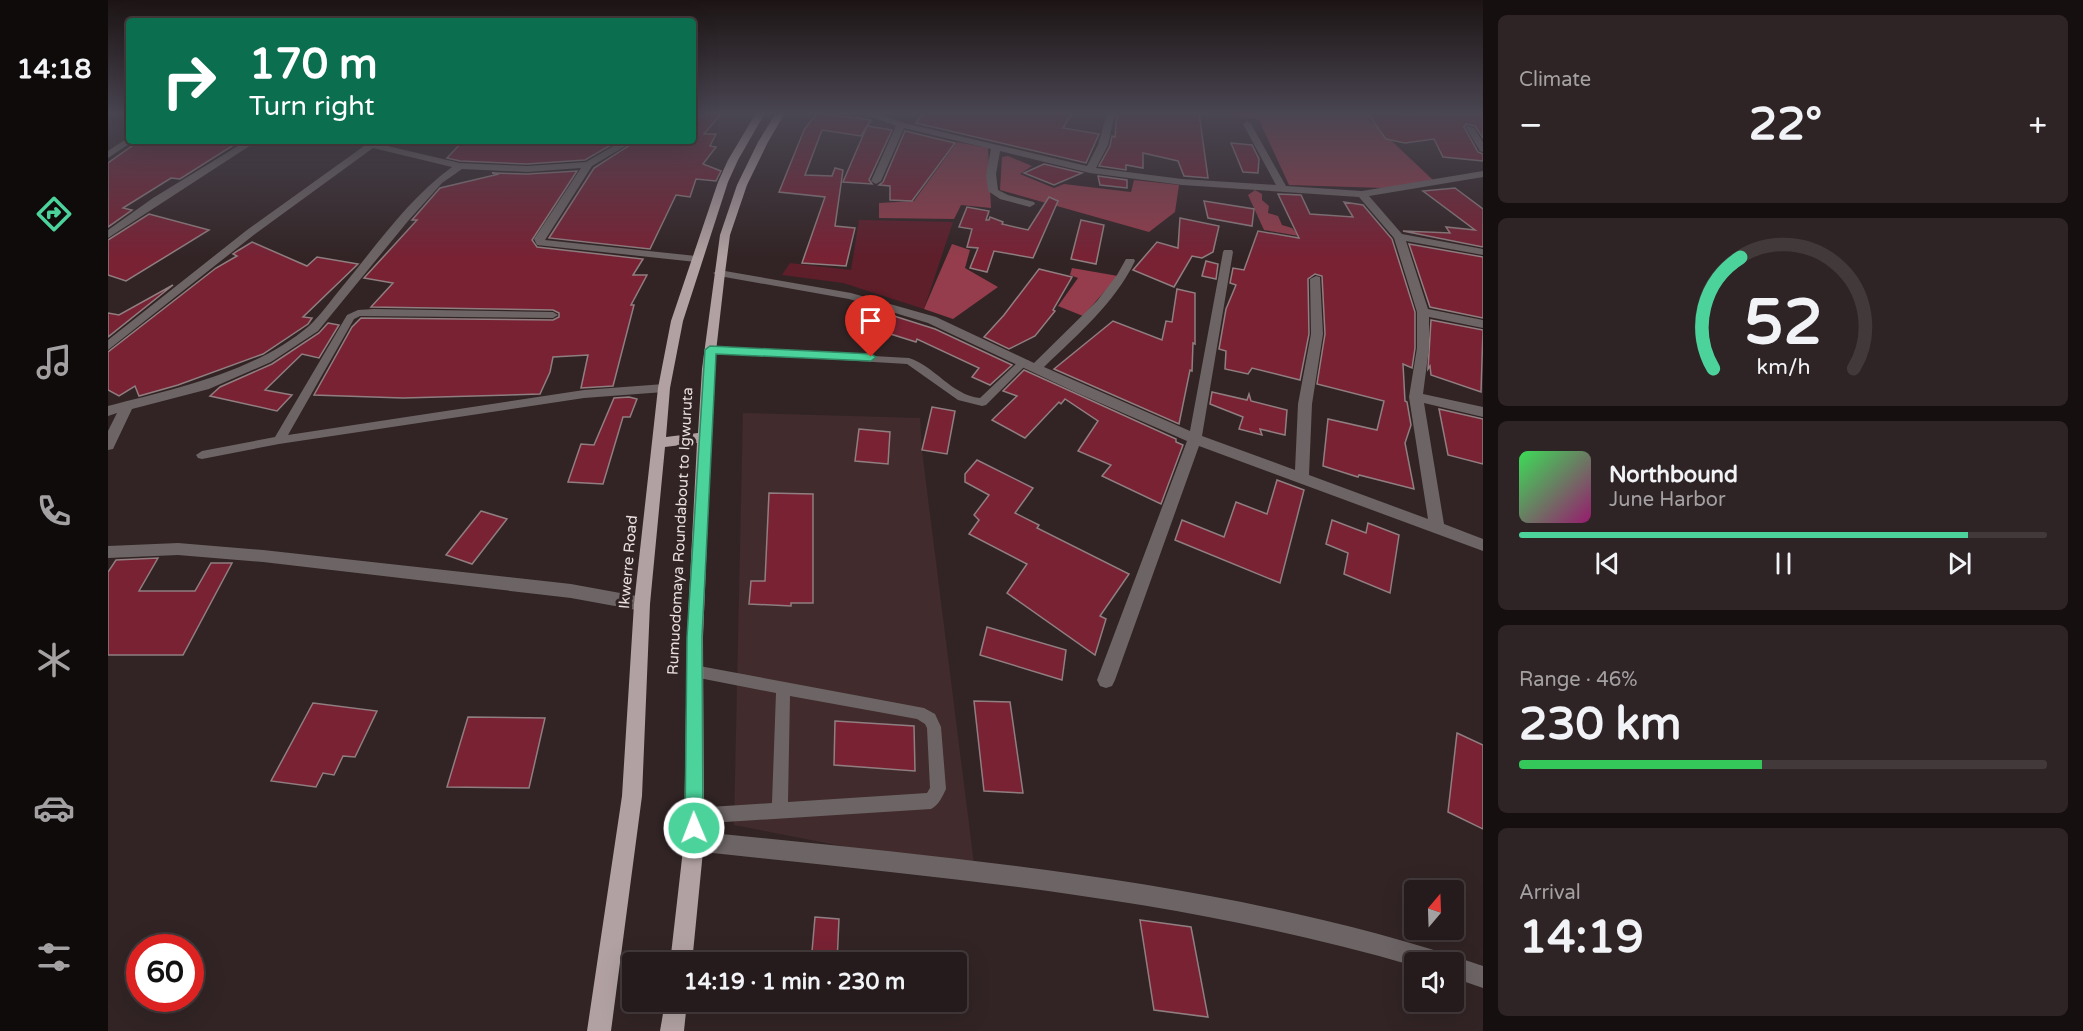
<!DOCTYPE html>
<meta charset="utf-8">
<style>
body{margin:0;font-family:"Varela Round",sans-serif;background:#2e2425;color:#f1f3f6;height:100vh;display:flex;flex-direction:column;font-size:22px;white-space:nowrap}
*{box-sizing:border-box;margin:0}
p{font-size:20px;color:#a4a1a3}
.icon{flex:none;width:33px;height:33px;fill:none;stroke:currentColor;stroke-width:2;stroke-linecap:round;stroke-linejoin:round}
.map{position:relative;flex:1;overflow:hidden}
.side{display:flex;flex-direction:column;gap:15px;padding:15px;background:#150f0f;width:600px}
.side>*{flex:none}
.hud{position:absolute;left:18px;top:18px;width:570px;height:126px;border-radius:6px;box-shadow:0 6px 24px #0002,0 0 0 2px #42393b;background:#0b6e4f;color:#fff;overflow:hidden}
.needle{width:39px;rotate:19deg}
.controls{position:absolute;left:1296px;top:880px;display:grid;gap:12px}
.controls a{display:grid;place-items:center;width:60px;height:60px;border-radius:6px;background:#261b1c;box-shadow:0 6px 24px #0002,0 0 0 2px #42393b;font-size:30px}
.speed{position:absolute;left:18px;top:934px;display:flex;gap:12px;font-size:30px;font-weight:700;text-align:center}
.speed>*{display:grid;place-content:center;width:78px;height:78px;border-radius:50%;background:#261b1c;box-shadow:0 6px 24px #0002,0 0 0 2px #42393b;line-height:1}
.speed .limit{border:9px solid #d22;background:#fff;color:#111}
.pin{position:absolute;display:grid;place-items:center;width:51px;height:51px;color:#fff;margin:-62px -26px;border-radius:50% 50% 50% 0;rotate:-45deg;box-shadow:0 0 6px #0007}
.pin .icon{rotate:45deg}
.me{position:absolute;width:66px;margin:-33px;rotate:359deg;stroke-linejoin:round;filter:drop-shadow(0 0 4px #0008)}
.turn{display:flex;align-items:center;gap:21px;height:126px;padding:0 24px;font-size:27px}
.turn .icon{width:78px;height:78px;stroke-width:2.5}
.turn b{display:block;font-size:42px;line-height:51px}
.big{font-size:45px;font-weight:700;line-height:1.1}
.side .tile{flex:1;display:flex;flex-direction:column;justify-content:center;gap:9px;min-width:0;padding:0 21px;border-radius:9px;background:#2e2425}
.side .dial{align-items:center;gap:0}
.dial svg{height:156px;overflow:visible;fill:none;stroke:#42393b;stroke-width:7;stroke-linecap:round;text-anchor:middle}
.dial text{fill:#f1f3f6;stroke:none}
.song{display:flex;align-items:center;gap:18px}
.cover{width:72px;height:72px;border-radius:9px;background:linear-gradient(135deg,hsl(130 70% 55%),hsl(320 70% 35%))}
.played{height:6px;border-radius:3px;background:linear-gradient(90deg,#4cd39b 85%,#42393b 85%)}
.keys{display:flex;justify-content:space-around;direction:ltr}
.heat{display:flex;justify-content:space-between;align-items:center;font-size:33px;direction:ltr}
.charge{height:9px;border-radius:4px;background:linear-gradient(90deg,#34c759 46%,#42393b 0)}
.trip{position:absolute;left:514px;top:952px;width:345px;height:60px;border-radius:6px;background:#261b1c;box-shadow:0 6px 24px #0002,0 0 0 2px #42393b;font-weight:700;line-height:60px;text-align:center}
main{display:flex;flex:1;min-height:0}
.tabs{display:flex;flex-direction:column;width:108px;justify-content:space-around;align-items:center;background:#0f0b0b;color:#a4a1a3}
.tabs .icon{width:42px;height:42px}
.tabs .selected{color:#4cd39b}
.tabs b{font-size:27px;color:#f1f3f6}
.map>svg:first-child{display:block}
.built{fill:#412b2d}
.green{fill:#5e1e2a}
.forest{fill:#953d4c}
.building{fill:#782234;stroke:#907e80;stroke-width:1.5}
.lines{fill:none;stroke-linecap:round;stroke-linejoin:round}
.service{fill:#6d6565;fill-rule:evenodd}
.minor{fill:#6d6565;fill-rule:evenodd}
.primary{fill:#b1a1a2;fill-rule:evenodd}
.route{fill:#4cd39b;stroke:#318965;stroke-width:1.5}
.labels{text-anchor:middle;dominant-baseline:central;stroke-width:6;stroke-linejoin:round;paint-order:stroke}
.street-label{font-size:15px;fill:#e8dede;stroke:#322425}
</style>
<main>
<nav class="tabs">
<b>14:18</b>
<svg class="icon selected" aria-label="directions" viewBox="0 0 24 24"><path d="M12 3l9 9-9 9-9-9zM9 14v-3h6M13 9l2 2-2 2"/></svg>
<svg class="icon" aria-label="music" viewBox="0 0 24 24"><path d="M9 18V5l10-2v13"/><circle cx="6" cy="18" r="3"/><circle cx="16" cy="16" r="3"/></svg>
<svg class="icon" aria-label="phone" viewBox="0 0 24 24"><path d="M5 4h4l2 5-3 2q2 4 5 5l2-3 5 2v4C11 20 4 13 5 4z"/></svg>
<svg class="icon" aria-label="climate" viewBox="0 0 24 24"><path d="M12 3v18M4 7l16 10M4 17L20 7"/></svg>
<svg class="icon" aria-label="car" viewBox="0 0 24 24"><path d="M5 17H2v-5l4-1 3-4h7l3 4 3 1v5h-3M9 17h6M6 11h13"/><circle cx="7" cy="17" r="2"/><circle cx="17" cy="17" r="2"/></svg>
<svg class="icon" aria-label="filters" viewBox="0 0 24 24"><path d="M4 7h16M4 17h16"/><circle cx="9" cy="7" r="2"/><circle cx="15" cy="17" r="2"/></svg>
</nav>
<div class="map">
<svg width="1375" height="1031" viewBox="0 0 1375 1031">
<rect width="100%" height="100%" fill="#322425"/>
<polygon class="built" points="635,413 812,418 814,451 867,872 626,825"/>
<polygon class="green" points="751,220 845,222 816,309 735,283 674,275 682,263 743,270"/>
<g class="forest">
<polygon points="1119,113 1254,113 1325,180 1276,188 1181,185 1151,120"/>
<polygon points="849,142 880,148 883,208 853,205 846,219 771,218 771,203 806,201"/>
<polygon points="900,156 924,166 912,174 946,188 956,184 1023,192 1026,180 1071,185 1067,212 1041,232 892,190 894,157"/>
<polygon points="1147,190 1154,194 1154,200 1161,206 1160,213 1170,216 1174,225 1184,228 1191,236 1156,230 1140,195"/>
<polygon points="844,244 862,250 857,268 890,287 845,319 816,309"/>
<polygon points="964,268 1010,276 975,316 950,306 970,278 962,275"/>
</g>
<g class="building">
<polygon points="585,113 614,113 596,134 608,134 602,146 608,147 595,164 613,171 608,181 588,179 582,197 568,195 542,249 441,238 486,168 528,141 585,141"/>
<polygon points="709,113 763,120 753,136 714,130 697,175 724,176 727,168 735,170 727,226 747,228 738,266 694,263 717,197 671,192 696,130"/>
<polygon points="815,113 964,113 955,128 991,134 978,163 808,123"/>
<polygon points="1009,113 1091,113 1100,178 1076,176 1070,161 1035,153 1035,168 1018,165 1018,170 991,166 1002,146 1004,136 1007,137"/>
<polygon points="1259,113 1375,115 1375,138 1367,126 1358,124 1356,127 1370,152 1375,154 1375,161 1335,157 1326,139 1297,143 1278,139"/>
<polygon points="759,126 784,130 761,180 764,184 735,182"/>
<polygon points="797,131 847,143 804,201 782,200 782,186 771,185 775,182"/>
<polygon points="31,141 132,141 72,179 63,178 15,208 24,210 0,227 0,163"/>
<polygon points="355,141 510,141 477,160 419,164 352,161 339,158"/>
<polygon points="1123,143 1144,145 1151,159 1150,173 1135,172"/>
<polygon points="936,164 974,173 946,185 916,173"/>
<polygon points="469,171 424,240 429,247 535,259 525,275 539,275 523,305 526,305 505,386 473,388 480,355 445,357 442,372 432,394 295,398 206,395 244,327 253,318 445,320 451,317 451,313 445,310 263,307 285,283 256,278 309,220 304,220 332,188 391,174 384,173 419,174"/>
<polygon points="990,176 1019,180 1019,188 992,185"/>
<polygon points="1347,188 1375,209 1375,247 1295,231 1342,233 1338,227 1367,230 1315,191"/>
<polygon points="1170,194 1193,195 1202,214 1245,217 1236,202 1255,205 1284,239 1307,312 1307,348 1304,368 1295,364 1297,401 1299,402 1303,425 1297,443 1306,489 1251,475 1250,477 1215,466 1220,419 1269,430 1276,401 1209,384 1217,334 1214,276 1207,274 1200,279 1201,334 1192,380 1144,368 1140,374 1117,369 1118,351 1111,349 1118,309 1128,285 1122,283 1125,268 1136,270 1150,231 1191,238"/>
<polygon points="941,197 950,201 925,258 886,251 879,272 862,268 870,248 859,247 864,229 851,227 859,207 881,211 878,220 881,220 882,217 895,222 894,224 920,230"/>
<polygon points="1096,201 1146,209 1144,226 1100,218"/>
<polygon points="41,214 101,230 18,281 0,275 0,240"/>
<polygon points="1072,218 1111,226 1105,252 1094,258 1084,256 1066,287 1025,270 1049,242 1070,248"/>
<polygon points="973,220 996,225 988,264 963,259"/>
<polygon points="144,242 199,266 209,257 250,264 195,317 204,318 200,324 155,354 70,385 31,396 27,386 11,396 0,390 0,352 108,268 129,256 125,254 131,250"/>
<polygon points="1301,244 1375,257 1375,318 1322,307"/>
<polygon points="1098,261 1110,264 1108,279 1094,276"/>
<polygon points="931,269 964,277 945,310 947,311 927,336 901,349 876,337 896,315"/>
<polygon points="65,285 0,337 0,313 11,315"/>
<polygon points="1069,289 1087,293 1087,344 1085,343 1084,371 1082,370 1071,424 946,369 1005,321 1054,340 1058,321 1064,322"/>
<polygon points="767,310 827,329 904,365 882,385 864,377 871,368 809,339 808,342 757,326"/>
<polygon points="1323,320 1375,330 1373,392 1323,375 1322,366 1320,369"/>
<polygon points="220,323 231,325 211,358 194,354 157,390 184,395 169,411 102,396 112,387 164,364 211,333"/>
<polygon points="916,370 1068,439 1068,442 1075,445 1053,504 994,476 1003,465 970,451 990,421 957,399 953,404 951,402 917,438 884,420 909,396 895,391"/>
<polygon points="1104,392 1139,400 1141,394 1143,401 1179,410 1177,435 1152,429 1154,435 1131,429 1135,417 1102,404"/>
<polygon points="521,397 529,399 522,417 515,417 495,484 460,482 473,444 486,445 506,398"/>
<polygon points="824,407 847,411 839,454 814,450"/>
<polygon points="1331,409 1375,419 1375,464 1340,455"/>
<polygon points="751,429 782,432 780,464 747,461"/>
<polygon points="869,460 925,488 907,513 931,525 929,528 1021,574 992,616 998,619 987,655 899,593 919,564 861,534 871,520 866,515 881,495 857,482 857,474"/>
<polygon points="1169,480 1196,490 1172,583 1067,540 1074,520 1116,537 1128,502 1159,514"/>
<polygon points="661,493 705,494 705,603 683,603 683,606 641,604 643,581 657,581"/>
<polygon points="373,511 399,519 364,564 338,555"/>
<polygon points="1224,520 1258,533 1260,523 1291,535 1282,593 1236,574 1240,553 1218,544"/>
<polygon points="50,558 31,591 87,591 103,563 124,563 75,655 0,655 0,572 8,560"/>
<polygon points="879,627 958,650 954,680 872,655"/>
<polygon points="866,701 902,702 915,793 876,791"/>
<polygon points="205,703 269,711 247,757 235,756 226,775 215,773 208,787 163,781"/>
<polygon points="360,717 437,718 421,788 339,787"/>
<polygon points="727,721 806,726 807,771 726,765"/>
<polygon points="1349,733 1375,745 1375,829 1340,812"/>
<polygon points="707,917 731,919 729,963 703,963"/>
<polygon points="1032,920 1083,927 1100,1017 1046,1010"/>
</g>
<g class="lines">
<g class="service">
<polygon points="266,309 445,312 450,315 445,318 252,316 246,319 180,435 476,390 556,384 561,388 556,392 476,398 171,444 94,459 90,458 88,455 94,451 167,437 239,315 250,310"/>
<path d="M602,347l199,11c26,8 42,37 71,40l40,-38h8l1,2 -43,43 -4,1 -24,-6 -51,-36 -201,-12 -1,-2z"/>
<path d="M586,665l230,43 11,6 6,13 5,62c-4,8 -7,16 -15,20l-237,15 -6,-2 -2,-6 2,-6 6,-2 78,-5 4,-110 -82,-16 -5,-1 -2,-5 2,-5zM682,696l127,23 8,5 2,4 3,60 -3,5 -139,9z"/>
</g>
<g class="minor">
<path d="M754,113h14l28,10 183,43 11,-21 9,-32h8l-7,32 -12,23 86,11 94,6 -33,-61 4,-3 4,3 35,62 76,5 121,-20v6l-114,19 33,38 81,15v6l-77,-14 22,68 55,11v8l-54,-11v31l-6,46 60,13v10l-59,-14 20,121 39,15v12l-284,-105 -84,234 -3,6 -6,2 -6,-2 -3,-6 90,-239 -112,-49 -147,-69 -79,-24 -130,-23 -6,-3 6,-3 132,23 85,24 98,46 63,-62 20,-26 9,-16h8l1,2c-21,43 -57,73 -91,106l146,64 33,-179 1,-2h8l1,2 -31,184 93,34 3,-66 13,-70 -1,-55 6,-3 4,1 3,57 -11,70 -3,71 119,44 -19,-122 8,-49v-36l-23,-74 -35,-41 -177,-12 -92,-12 -90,-22 -4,23 2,16 10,5 26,7 1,2 -5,3 -30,-8 -12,-8 -2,-17 5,-25 -87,-21 -23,53 -5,3 -5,-3 25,-55z"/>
<polygon points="1359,126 1366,128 1375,142 1375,152 1372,151 1358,128"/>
<polygon points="21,137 21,141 24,142 0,158 0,151"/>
<polygon points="138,141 149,141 0,238 0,230 45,198"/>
<path d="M263,141h11l-3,3 81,19 67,3 59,-4 36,-21h12l-42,25 -47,74 151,16 5,3 -5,3 -159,-17 -3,-6 47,-71 -54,4 -65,-3 -20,14 -34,38 -90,110 -47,31 -62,27 -77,20 -19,40 -5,1v-19l9,-18 -9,3v-10c67,-17 147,-34 201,-80 12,-11 22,-26 33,-39 34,-41 67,-89 110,-120l-79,-19 -118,86 -147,116v-10l139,-110z"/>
<polygon points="70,543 155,550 463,584 534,597 540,599 542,604 540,609 534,611 463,598 155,562 70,555 0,558 0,546"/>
<path d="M586,831c265,28 538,49 789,135v22l-29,-10v-15h-40v3c-234,-69 -478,-89 -720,-115l-7,-3 -3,-7 3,-7z"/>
</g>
<g class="primary">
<polygon points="648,113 657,113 630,160 620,182 575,321 562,388 558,437 590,433 594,369 612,235 629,185 650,142 668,113 677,113 660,142 639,185 622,235 617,273 606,369 595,637 596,841 584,963 562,963 576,841 579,637 589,443 557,447 542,604 534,796 503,1031 479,1031 514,796 526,604 550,388 563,321 610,182 620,160"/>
<polygon points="557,1002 579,1002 576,1031 552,1031"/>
</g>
</g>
<linearGradient id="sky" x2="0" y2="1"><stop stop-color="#1c1414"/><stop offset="0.44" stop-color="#494551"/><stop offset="1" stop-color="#494551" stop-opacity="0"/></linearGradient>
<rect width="1375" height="258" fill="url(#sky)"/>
<polygon class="route" points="602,346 763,354 768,357 763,361 608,354 594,637 595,828 593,835 586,837 580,835 577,828 579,637 597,350"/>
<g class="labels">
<g class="street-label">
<text transform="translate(572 531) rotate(-87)">Rumuodomaya Roundabout to Igwuruta</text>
<text transform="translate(520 562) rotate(-85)">Ikwerre Road</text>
</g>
</g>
</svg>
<div class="controls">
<a><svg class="needle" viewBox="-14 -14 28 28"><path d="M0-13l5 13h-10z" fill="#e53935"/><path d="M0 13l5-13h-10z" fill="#a4a1a3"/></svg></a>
<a><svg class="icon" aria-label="sound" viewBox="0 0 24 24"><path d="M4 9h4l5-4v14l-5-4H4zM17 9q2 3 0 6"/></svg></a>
</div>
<div class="speed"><div class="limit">60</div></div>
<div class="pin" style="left:763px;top:357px;background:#d93025"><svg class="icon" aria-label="arrive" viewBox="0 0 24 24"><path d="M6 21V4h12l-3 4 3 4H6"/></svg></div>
<svg class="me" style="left:586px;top:828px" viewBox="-20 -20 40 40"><circle r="17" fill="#4cd39b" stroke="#fff" stroke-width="3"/><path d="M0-11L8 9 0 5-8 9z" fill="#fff"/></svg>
<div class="trip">14:19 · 1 min · 230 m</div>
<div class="hud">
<div class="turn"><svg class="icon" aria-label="right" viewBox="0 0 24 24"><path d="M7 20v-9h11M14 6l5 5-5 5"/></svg><div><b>170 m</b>Turn right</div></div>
</div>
</div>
<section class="side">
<div class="tile"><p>Climate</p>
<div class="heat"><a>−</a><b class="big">22°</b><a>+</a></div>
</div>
<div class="tile dial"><svg viewBox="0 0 100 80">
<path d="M14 69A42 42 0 1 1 86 69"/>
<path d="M14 69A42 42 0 0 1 28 12" stroke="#4cd39b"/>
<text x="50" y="56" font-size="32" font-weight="700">52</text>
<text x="50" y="72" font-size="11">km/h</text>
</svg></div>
<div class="tile">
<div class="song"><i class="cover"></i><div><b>Northbound</b><p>June Harbor</p></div></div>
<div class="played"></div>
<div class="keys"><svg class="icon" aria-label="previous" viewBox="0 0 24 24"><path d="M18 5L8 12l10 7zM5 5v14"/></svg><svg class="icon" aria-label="pause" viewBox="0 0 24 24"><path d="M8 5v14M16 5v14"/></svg><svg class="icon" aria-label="next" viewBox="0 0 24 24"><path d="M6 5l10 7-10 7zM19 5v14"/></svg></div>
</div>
<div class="tile"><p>Range · 46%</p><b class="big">230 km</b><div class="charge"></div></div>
<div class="tile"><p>Arrival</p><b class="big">14:19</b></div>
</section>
</main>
